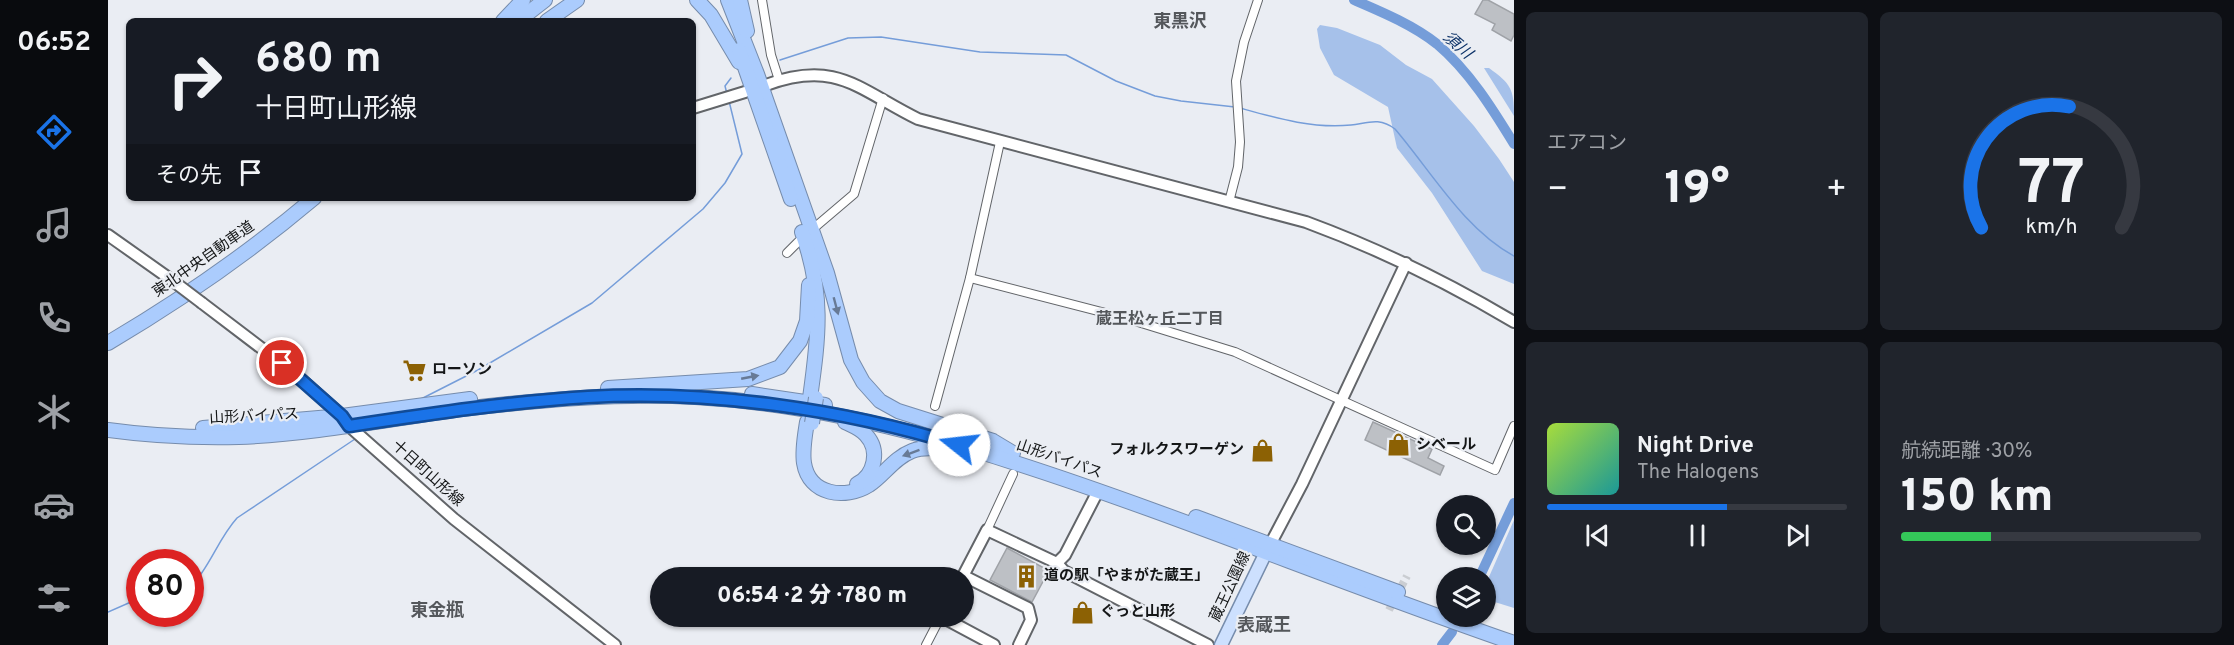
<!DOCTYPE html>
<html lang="ja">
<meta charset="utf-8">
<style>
body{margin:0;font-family:Overpass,"Noto Sans JP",sans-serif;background:#20242c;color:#f1f3f6;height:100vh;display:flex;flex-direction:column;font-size:22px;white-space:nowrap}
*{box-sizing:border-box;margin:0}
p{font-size:20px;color:#9ea1a6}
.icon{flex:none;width:33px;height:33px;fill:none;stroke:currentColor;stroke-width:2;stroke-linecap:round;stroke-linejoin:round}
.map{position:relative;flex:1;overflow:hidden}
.details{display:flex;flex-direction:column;gap:12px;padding:12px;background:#0d0f14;width:720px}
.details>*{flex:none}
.banner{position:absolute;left:18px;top:18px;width:570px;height:183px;border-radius:9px;box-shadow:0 2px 4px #0004;background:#171b24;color:#f1f3f6;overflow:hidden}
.fabs{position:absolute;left:1328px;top:495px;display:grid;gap:12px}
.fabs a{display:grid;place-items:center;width:60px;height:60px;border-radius:50%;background:#171b24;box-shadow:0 2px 4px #0004;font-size:30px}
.speed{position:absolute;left:18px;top:549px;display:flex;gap:12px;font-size:30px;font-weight:700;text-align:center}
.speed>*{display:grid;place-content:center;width:78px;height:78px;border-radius:50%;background:#171b24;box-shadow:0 2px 4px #0004;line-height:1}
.speed .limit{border:9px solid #d22;background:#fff;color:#111}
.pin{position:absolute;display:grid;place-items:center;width:51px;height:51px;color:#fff;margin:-26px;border:3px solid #fff;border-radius:50%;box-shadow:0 2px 6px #0007}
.me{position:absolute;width:66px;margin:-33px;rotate:286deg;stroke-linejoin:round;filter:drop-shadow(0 0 4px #0008)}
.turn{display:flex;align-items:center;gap:21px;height:126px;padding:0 30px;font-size:27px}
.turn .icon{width:78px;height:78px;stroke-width:2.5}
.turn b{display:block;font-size:42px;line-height:51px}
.then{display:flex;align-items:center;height:57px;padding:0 30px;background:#0003;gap:12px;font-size:22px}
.big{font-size:45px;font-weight:800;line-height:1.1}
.details .tile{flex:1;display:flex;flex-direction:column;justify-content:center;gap:9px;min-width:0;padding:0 21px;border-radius:9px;background:#20242c}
.details .dial{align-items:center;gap:0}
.dial svg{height:156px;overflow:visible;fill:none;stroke:#363941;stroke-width:7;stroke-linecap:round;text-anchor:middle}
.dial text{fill:#f1f3f6;stroke:none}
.song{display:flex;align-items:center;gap:18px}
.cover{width:72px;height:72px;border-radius:9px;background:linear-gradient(135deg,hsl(80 70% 55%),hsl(180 70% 35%))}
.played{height:6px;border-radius:3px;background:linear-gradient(90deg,#1a73e8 60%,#363941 60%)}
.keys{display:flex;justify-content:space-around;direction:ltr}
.heat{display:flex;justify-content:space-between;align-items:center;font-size:33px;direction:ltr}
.charge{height:9px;border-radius:4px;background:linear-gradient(90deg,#34c759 30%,#363941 0)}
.details .tiles{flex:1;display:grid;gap:12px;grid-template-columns:repeat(2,1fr)}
.trip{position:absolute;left:542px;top:567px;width:324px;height:60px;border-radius:30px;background:#171b24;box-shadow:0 2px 4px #0004;font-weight:800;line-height:60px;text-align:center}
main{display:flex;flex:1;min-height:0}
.dock{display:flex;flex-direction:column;width:108px;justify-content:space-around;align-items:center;background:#090b0e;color:#9ea1a6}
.dock .icon{width:42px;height:42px}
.dock .current{color:#1a73e8}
.dock b{font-size:27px;color:#f1f3f6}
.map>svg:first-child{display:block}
.green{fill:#a6c1ea}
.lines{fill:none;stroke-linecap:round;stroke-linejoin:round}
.stream{stroke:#759dd9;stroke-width:1.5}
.river{stroke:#759dd9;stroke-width:10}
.building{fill:#bdc0c5;stroke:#9fa2a7;stroke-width:1.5}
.street-tunnel{stroke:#cacdd2;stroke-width:8;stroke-dasharray:8 4;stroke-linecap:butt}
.street-casing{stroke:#626569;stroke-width:10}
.secondary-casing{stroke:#626569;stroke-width:14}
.primary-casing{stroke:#768cac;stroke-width:15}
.highway-casing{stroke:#768cac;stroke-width:16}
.street{stroke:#fff;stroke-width:8}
.secondary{stroke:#fff;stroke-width:10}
.primary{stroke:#cde0fe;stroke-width:12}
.highway{stroke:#abccfd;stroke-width:14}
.secondary-bridge-casing{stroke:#626569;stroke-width:14;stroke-linecap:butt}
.highway-bridge-casing{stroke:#768cac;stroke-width:16;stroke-linecap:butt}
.secondary-bridge{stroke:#fff;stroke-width:10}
.highway-bridge{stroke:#abccfd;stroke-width:14}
.oneway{fill:#677a96}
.route-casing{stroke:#114b97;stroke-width:15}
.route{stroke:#1a73e8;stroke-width:10}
.labels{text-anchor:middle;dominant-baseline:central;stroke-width:4.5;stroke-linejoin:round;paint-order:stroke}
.street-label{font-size:15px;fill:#141617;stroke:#eaedf3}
.poi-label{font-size:15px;font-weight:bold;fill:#141617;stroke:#eaedf3;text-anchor:start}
.water-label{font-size:16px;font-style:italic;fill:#0c3268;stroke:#eaedf3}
.neighbourhood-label{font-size:16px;font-weight:bold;fill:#54575b;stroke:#eaedf3}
.quarter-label{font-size:18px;font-weight:bold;fill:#54575b;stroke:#eaedf3}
</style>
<main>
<nav class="dock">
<b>06:52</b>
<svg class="icon current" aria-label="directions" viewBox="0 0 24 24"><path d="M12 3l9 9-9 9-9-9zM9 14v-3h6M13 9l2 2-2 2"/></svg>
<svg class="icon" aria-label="music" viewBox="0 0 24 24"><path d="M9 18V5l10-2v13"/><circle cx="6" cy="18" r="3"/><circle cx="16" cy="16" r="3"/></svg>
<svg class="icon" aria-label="phone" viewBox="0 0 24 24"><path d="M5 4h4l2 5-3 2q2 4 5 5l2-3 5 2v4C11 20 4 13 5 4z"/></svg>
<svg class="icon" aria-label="climate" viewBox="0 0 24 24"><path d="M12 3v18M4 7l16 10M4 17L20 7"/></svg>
<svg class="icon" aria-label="car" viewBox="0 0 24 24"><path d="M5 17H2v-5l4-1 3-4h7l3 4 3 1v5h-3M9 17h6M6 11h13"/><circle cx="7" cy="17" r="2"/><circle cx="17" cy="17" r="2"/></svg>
<svg class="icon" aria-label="filters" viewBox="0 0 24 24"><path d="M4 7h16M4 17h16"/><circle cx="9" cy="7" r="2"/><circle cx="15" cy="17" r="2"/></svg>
</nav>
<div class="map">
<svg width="1406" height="645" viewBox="0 0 1406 645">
<rect width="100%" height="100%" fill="#eaedf3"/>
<g class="green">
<polygon points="1212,25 1229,28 1272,45 1298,65 1324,79 1366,126 1391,159 1406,182 1406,284 1374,271 1324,193 1289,148 1280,107 1226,75 1212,48 1209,29"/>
<path d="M1376,68h5c22,16 25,21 25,48z"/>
<polygon points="1406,520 1406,608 1377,599 1377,586"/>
</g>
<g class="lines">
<g class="stream">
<polyline points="672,60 740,38 773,37 872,52 958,55 1008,81 1047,96 1073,101 1127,107"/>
<polyline points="619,94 617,86 623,78"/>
<path d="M1132,108c36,10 73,21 111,17 17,-2 28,-8 44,4 36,42 69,100 119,127"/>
<polyline points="311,400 370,370 484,303 595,209 617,183 634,154 621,101"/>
<path d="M82,588c20,-21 28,-49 47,-70l118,-79"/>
<polyline points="0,612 32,598"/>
</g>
<g class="river">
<path d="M1246,0c28,12 59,25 83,44 32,27 55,64 77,100"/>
<polyline points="1371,578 1406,503"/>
<polyline points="1334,645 1344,632"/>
</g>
</g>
<g class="building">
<polygon points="1375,0 1380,0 1406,14 1406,35 1403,41 1384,30 1387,24 1367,14"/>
<polygon points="1265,422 1324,449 1320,458 1336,466 1332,475 1257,440"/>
<polygon points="899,548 949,575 946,581 938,576 924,602 882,580"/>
</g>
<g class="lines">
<polyline class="street-tunnel" points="1281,610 1299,576"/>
<defs>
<g id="street">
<polyline points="654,0 663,55 671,80"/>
<polyline points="1121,202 1130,167 1132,142 1128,81 1136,42 1150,0"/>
<polyline points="706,228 746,194 775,98"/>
<polyline points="679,253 690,242"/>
<polyline points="862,278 1017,318 1127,352 1387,470 1406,426"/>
<polyline points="827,406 862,278 892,142"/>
<polyline points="879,530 905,474"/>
<polyline points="818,645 832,618"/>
</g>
<g id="secondary">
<path d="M658,85c71,-26 93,5 152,34l388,103c73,27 141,60 208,100"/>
<polyline points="585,108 637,92"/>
<polyline points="0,235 65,281"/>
<polyline points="94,303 186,373 234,416 241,426 346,519 507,645"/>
<polyline points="1163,543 1194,484 1298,263"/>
<polyline points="949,563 956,571 1100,645"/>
<polyline points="856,576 920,608 923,620 911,645"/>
<polyline points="854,578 879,530 949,563 957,555 990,491"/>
<polyline points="832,616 886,645"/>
</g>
<polyline id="primary" points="1113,645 1162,544"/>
<g id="highway">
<polyline points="589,0 603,15 631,62"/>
<polyline points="620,0 649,74 719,273 743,360 755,382 772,401 790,411 885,441 905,453"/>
<polyline points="632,0 639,31"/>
<polyline points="395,21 415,0"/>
<polyline points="410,21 437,0"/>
<polyline points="439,21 469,0"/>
<polyline points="631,50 683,199"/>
<path d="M694,232c22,62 17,102 8,166"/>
<path d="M0,343c73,-43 142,-91 206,-145"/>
<polyline points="500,388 640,379 672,367 692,341 699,321 701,285"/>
<polyline points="644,394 717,405"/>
<path d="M699,422c-2,13 -5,28 -3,41 5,32 41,37 65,22 15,-10 25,-27 43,-34 13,-5 32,-2 45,1"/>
<path d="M737,422c8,4 15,6 21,13 14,15 9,40 -9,49"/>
<polyline points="95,428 234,416 362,399"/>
<path d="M0,430c43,6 87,8 131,7 75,-3 149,-18 223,-28 77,-9 155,-16 233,-12 159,9 308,59 457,113 121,44 240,91 362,133"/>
<polyline points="1088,517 1290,592"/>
</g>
</defs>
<use href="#street" class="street-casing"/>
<use href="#secondary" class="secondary-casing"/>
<use href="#primary" class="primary-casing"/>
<use href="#highway" class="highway-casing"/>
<use href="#street" class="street"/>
<use href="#secondary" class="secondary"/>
<use href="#primary" class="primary"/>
<use href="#highway" class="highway"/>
<defs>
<polyline id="secondary-bridge" points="65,281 94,303"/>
<polyline id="highway-bridge" points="704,423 708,398"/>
</defs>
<use href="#secondary-bridge" class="secondary-bridge-casing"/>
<use href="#highway-bridge" class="highway-bridge-casing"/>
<use href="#secondary-bridge" class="secondary-bridge"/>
<use href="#highway-bridge" class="highway-bridge"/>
</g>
<defs><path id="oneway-solid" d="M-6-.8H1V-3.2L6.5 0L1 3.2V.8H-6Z" transform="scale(1.5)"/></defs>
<g class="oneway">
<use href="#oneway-solid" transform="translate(728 306) rotate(75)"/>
<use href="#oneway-solid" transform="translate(642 377) rotate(-11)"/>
<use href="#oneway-solid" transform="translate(803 453) rotate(160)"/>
</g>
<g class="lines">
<defs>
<path id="route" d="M174,363l60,53 7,10c80,-12 159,-24 239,-29 122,-7 254,12 371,48"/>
</defs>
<use href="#route" class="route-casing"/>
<use href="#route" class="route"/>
</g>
<defs>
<symbol id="supermarket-bare" viewBox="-9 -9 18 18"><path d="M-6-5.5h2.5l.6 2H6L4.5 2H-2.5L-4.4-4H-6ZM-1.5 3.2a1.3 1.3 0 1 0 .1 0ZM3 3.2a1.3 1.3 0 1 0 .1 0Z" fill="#8c6104" stroke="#eaedf3" stroke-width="2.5" paint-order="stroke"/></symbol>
<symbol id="shop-bare" viewBox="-9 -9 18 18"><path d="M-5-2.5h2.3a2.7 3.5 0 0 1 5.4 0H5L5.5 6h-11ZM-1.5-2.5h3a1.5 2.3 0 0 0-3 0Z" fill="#8c6104" stroke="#eaedf3" stroke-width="2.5" paint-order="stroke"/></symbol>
<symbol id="building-bare" viewBox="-9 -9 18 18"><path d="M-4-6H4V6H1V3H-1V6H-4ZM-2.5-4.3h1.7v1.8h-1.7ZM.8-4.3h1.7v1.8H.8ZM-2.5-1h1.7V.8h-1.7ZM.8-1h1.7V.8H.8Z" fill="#8c6104" stroke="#eaedf3" stroke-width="2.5" paint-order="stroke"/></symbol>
</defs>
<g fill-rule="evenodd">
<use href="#supermarket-bare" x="290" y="354" width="33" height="33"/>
<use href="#shop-bare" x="1274" y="428" width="33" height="33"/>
<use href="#shop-bare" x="1138" y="434" width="33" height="33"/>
<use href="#building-bare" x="902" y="560" width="33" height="33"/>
<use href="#shop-bare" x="958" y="596" width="33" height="33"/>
</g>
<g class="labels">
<g class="street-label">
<text transform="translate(96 260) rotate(-35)">東北中央自動車道</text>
<text transform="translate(146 417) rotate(-3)">山形バイパス</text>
<text transform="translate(951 460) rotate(19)">山形バイパス</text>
<text transform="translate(319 474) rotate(42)">十日町山形線</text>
<text transform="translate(1123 587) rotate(-65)">蔵王公園線</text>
</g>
<g class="poi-label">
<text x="324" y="370">ローソン</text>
<text x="1308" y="445">シベール</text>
<text x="1136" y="450" text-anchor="end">フォルクスワーゲン</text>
<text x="936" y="576">道の駅「やまがた蔵王」</text>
<text x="992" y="612">ぐっと山形</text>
</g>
<g class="water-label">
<text transform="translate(1349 46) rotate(41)">須川</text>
</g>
<g class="neighbourhood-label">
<text x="1052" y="320">蔵王松ヶ丘二丁目</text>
</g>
<g class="quarter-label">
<text x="1072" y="22">東黒沢</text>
<text x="329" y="611">東金瓶</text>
<text x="1156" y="626">表蔵王</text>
</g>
</g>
</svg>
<div class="fabs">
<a><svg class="icon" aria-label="search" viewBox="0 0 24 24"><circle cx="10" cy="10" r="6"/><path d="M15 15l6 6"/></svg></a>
<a><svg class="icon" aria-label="layers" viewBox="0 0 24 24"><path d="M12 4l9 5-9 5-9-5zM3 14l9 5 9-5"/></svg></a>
</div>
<div class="speed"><div class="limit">80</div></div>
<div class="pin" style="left:174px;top:363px;background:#d93025"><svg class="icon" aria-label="arrive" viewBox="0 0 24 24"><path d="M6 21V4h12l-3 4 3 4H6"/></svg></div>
<svg class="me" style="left:851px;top:445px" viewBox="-20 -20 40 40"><circle r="19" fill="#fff"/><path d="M0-13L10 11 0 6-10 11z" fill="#1a73e8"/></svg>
<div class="trip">06:54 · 2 分 · 780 m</div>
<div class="banner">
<div class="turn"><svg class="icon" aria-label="right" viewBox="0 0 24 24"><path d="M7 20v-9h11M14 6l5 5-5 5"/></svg><div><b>680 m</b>十日町山形線</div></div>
<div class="then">その先<svg class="icon" aria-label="arrive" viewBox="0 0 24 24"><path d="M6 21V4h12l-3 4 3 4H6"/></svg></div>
</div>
</div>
<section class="details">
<div class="tiles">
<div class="tile"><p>エアコン</p>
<div class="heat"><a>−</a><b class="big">19°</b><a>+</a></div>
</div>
<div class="tile dial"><svg viewBox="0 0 100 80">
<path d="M14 69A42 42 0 1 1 86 69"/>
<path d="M14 69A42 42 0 0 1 59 7" stroke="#1a73e8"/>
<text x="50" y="56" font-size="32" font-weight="700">77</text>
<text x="50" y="72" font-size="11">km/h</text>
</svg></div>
<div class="tile">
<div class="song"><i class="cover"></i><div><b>Night Drive</b><p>The Halogens</p></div></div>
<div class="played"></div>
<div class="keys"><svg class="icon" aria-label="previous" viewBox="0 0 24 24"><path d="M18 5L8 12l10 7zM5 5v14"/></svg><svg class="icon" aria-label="pause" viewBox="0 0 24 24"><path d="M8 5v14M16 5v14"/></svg><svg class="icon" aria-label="next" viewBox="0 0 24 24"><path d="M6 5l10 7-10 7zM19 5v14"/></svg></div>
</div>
<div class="tile"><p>航続距離 · 30%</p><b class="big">150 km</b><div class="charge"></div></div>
</div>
</section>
</main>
